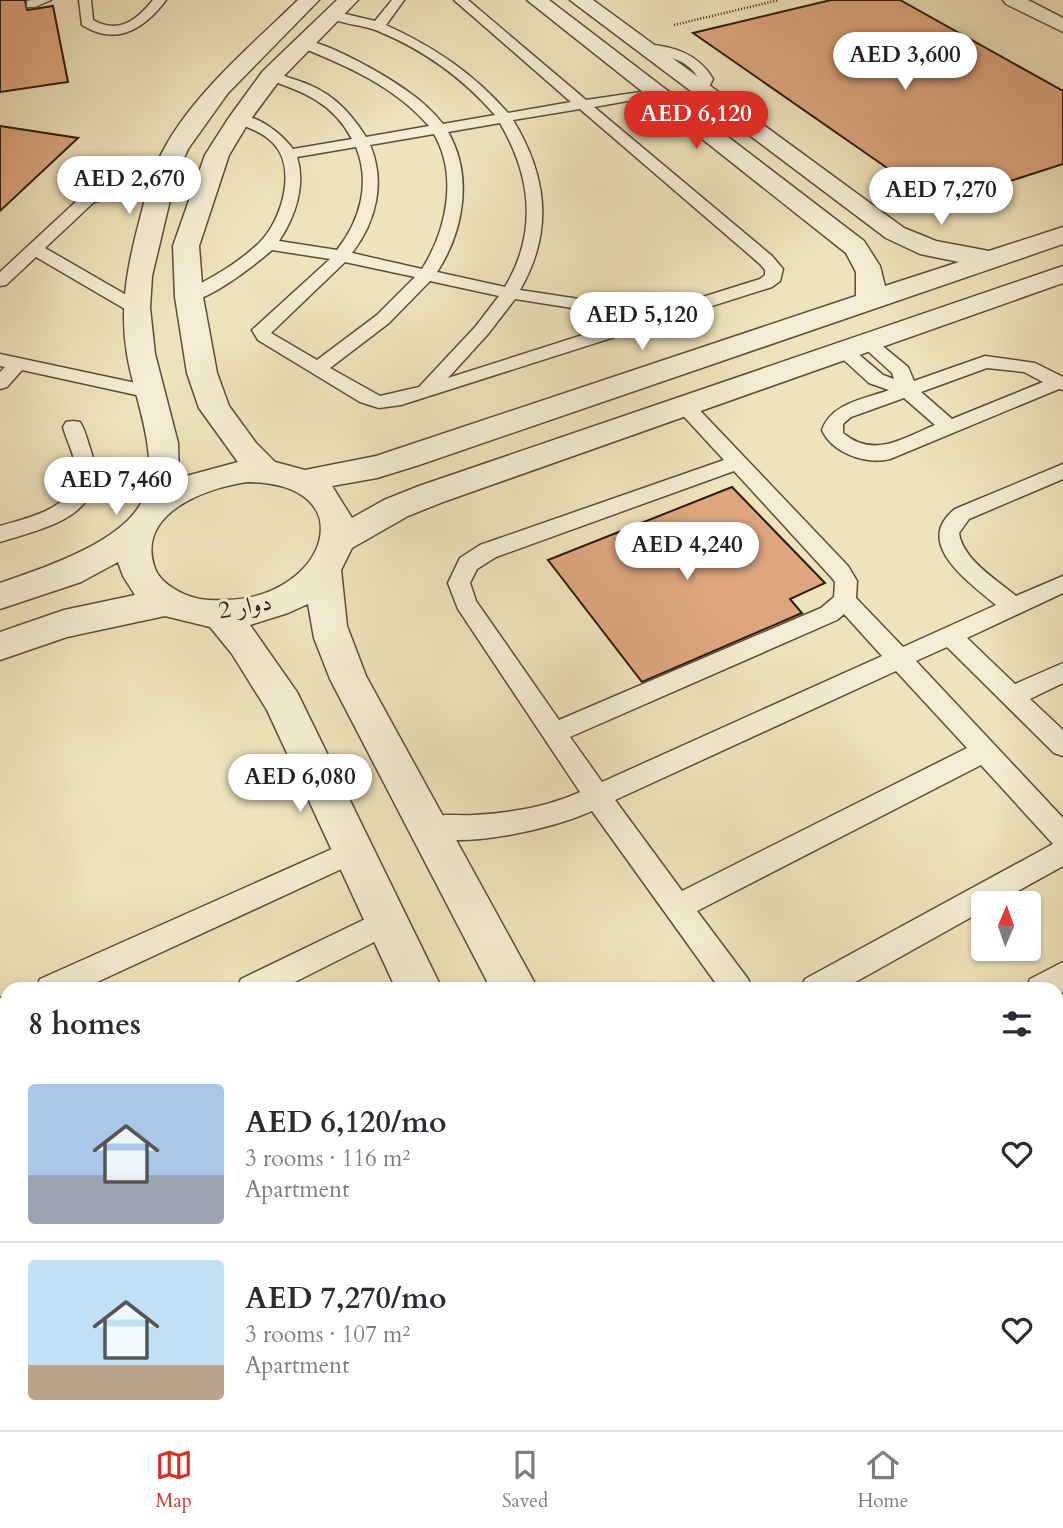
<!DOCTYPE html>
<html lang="en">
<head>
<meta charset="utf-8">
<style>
	body { margin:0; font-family:Cardo,Amiri,serif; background:#f2f2f3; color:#2b2b33; height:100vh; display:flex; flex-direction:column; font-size:26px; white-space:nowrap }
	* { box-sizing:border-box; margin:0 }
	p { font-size:23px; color:#7c7c81 }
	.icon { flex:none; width:38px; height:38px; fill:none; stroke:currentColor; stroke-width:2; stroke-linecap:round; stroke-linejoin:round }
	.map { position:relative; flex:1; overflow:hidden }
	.sheet { position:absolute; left:0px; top:982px; width:1064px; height:450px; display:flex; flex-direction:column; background:#fff; border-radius:21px 21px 0 0; box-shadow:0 2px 5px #0004 }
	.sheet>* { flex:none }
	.needle { width:46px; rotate:2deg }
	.controls { position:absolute; left:971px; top:891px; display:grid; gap:14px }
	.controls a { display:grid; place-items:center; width:70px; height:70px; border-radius:7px; background:#fff; box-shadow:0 2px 5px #0004; font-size:35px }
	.price { position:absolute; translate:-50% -60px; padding:0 16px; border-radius:24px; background:#fff; color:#222; font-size:23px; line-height:46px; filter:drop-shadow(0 2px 4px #0008) }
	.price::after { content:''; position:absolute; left:50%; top:42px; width:21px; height:16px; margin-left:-10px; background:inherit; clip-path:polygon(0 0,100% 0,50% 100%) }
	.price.active { background:#d93025; color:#fff }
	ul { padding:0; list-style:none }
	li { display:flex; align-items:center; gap:21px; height:175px; padding:0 28px }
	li+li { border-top:2px solid #e1e1e2 }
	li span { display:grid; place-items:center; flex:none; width:196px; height:140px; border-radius:7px; color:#555 }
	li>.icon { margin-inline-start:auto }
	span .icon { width:84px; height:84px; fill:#fffc; stroke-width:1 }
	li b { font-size:30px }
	h2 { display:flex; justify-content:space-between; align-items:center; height:84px; padding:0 28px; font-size:30px }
	.tab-bar { display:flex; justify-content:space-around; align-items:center; height:98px; border-top:2px solid #e1e1e2; background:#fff; font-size:19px; color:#7c7c81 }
	.tab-bar a { display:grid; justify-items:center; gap:4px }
	.tab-bar .active { color:#d93025 }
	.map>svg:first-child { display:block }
	.building { fill:#dda67f; stroke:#2d1b10; stroke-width:2 }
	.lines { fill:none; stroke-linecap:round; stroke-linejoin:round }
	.service-casing { stroke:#5d4d3b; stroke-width:3 }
	.minor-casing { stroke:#5d4d3b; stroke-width:3 }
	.path { stroke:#2d1b10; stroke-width:2.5; stroke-dasharray:1 2; stroke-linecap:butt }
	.service { fill:#f4edd3; fill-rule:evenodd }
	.minor { fill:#f4edd3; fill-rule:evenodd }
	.labels { text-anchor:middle; stroke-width:6; stroke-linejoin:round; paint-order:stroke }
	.street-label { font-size:24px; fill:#2d1b10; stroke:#f4edd3 }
</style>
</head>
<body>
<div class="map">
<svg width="1063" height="1430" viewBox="0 0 1063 1430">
	<rect width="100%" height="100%" fill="#eee3bb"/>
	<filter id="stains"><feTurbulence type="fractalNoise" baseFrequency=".00286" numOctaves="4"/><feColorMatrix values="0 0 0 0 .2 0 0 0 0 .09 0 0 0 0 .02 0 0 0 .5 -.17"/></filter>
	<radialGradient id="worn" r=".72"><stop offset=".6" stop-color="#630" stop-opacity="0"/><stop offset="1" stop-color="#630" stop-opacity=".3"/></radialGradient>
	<path class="building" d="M 0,0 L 25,0 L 27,10 L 53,6 L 68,82 L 0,92 Z
		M 831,0 L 900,0 L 1063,91 L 1063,164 L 939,204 L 693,33 Z
		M 0,126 L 78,138 L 0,211 Z
		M 732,487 L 825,583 L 790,599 L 802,613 L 642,682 L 548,560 Z"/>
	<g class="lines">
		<g class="service-casing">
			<path id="service" d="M 31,0 L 51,0 L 35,7 L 27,7 L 27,1 Z
				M 79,0 L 91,0 L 93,20 C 119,35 138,19 153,0 L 166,0 C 145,28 117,47 82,25 Z
				M 392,0 L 404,0 L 386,25 C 434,47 473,73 508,113 L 571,102 L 454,0 L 468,0 L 586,100 L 661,89 L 661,95 L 594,107 L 772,256 L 783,269 L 780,281 L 772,287 L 401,405 L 379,408 L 360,402 L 258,340 L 252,330 L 330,259 L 272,250 C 256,264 203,306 183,301 L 180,297 L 183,293 C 209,279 238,264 260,242 C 282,220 298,167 272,142 C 262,132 247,127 234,122 L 232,119 L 234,116 C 255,112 281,133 293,149 L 352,139 C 333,103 303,91 266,79 L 266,73 C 275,71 284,76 293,79 C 327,89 347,107 366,137 L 429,126 C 395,87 348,66 300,47 L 300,41 C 321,37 392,79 410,93 C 423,102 433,112 443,124 L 495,115 C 462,77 424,50 378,31 C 362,24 339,25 327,15 L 333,11 L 375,21 ZM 580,109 L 760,264 L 765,270 L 765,275 L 760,279 L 658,311 L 520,290 C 554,231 547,176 513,120 ZM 500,123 C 531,176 538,232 505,287 L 437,272 C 464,231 473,175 448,132 ZM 434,134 C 458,175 447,230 422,269 L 352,253 C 376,222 386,182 370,145 ZM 356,147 C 371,183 360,221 337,250 L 279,241 C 295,217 306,186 297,157 ZM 345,262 L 415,277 L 377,315 L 317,360 L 271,333 ZM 430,281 L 499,296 L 476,326 L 419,387 L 380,396 L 330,368 L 389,323 ZM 515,299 L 636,318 L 448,378 L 488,334 Z
				M 644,44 C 672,46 698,53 713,79 L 706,93 L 696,93 L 694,90 L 699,79 C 686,56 662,56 639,51 L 637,48 Z
				M 204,184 L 210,186 L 212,189 L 210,192 L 117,197 L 94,202 L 45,248 L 142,304 L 145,308 L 142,312 L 130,312 L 36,257 L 6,285 L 0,286 L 0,272 L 82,196 L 117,187 Z
				M 868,337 L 874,339 L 908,367 L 914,381 L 985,356 L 1035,363 L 1063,377 L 1063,390 L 1059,389 L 890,459 C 866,465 832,453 822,430 C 831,403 865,399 889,390 L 869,383 L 834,351 L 843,345 L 850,347 L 883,375 L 894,379 L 892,373 L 859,343 ZM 987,368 L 1024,372 L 1043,382 L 952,419 L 921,392 ZM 904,398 L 935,425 C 903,438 874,459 843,433 L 843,424 L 851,417 Z
				M 0,354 L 150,386 L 157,388 L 160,392 L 157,396 L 150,398 L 22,370 L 7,387 L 0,389 L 0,372 L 5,367 L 0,366 Z
				M 684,399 L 691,401 L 848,566 L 857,581 L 856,598 L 903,647 L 996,605 C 969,582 912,543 955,509 L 1063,464 L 1063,479 L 969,519 L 959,533 C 962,559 997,580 1016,596 L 1063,576 L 1063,593 L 967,638 L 1015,684 L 1063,663 L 1063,683 L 1030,699 L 1063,730 L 1063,756 L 1054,753 L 947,647 L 916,661 L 1063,818 L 1063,866 L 996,903 L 984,903 L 984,910 L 843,989 L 801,989 L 805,979 L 1053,844 L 981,765 L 697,911 L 748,979 L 752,989 L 720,989 L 592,811 C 552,829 462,850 420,835 L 416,827 L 420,819 C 436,813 456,816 474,815 C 510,813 547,807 580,792 L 458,609 L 448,583 L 460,558 L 480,545 L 724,460 L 677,409 L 674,405 L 677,401 ZM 734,471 L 832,578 L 835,582 L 834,597 L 821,608 L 559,720 L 476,601 L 470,583 L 477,569 L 496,557 ZM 844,614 L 882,656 L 602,782 L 570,737 L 837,620 ZM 896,671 L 967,748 L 682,891 L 615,800 Z
				M 73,421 L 80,422 C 85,430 87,439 90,448 C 113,514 49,527 0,542 L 0,526 C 27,518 74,509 76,474 C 77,459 67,442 63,427 L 66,422 Z
				M 352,840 L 361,844 L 365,852 L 361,860 L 82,989 L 36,989 L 40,979 Z
				M 386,909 L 396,913 L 400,922 L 396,931 L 281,989 L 237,989 L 241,979 Z
				M 1063,962 L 1063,992 L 1057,995 L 1057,989 L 1026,989 L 1030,979 Z
				M 7,995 L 7,1024 L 0,1026 L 0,998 Z
				M 7,1094 L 7,1127 L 0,1130 L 0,1097 Z
				M 403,1424 L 440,1424 L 442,1430 L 405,1430 Z
				M 1003,1424 L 1041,1424 L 1043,1430 L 1005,1430 Z"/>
		</g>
		<g class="minor-casing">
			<path id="minor" d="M 298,0 L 319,0 L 228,93 L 188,149 L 176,175 L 152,276 L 150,308 L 155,354 L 178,443 L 179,478 L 238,462 L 199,408 L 187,373 L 175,297 L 173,246 L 205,155 L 228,119 L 263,71 L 337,0 L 358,0 L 279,81 L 250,120 L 229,155 L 199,246 L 203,297 L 217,373 L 229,406 L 256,443 L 275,462 L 305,470 L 376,456 L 856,296 L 856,272 L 846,253 L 527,0 L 549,0 L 864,241 L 880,266 L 885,286 L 959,262 L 920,254 L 886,238 L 570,0 L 593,0 L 904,228 L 936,241 L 989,251 L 1063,227 L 1063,244 L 419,465 L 377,478 L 332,486 L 352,518 L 384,500 L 419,486 L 1063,266 L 1063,283 L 443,502 L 408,516 L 352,548 L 341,570 L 347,626 L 366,676 L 538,989 L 491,989 L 330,679 L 314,638 L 308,604 L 288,613 L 250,625 L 297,692 L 442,989 L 396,989 L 267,710 L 232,654 L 210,627 L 165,616 L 67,637 L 0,660 L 0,632 L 64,610 L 135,595 L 123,576 L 118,562 L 81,582 L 0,609 L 0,583 C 41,569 125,542 143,499 C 161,455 134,399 127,354 C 120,312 126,275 136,234 C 144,205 149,175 164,149 C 194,93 253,44 298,0 ZM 247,482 C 366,482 328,598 226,600 C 212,601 197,600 184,594 C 173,589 158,580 154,566 C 137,512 207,488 247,482 Z
				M 1003,0 L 1028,0 L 1063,18 L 1063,32 L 1006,4 Z
				M 601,1424 L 658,1424 L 660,1430 L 602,1430 Z
				M 719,1424 L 776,1424 L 779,1430 L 721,1430 Z"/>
		</g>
		<path class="path" d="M 674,25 L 779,0"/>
		<use href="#service" class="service"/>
		<use href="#minor" class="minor"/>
	</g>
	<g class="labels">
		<g class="street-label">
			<text transform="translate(245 606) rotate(-10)" y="8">دوار 2</text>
		</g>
	</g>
	<rect width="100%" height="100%" filter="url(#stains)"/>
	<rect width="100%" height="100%" fill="url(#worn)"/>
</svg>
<div class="controls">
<a><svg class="needle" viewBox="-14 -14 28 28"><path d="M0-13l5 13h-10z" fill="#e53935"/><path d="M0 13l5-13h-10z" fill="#7c7c81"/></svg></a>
</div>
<b class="price" style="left:905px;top:92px">AED 3,600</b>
<b class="price active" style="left:696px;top:151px">AED 6,120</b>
<b class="price" style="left:129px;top:216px">AED 2,670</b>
<b class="price" style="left:941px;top:227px">AED 7,270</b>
<b class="price" style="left:642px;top:352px">AED 5,120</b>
<b class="price" style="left:116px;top:517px">AED 7,460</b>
<b class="price" style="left:687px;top:582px">AED 4,240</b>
<b class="price" style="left:300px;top:814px">AED 6,080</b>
<section class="sheet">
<h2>8 homes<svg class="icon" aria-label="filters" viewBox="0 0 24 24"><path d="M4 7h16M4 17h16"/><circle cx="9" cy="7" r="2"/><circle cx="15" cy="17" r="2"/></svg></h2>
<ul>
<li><span style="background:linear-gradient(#a9c7e8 65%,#9aa5b1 0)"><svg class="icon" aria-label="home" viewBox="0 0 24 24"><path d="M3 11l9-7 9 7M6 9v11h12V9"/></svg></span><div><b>AED 6,120/mo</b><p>3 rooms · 116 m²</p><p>Apartment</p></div><svg class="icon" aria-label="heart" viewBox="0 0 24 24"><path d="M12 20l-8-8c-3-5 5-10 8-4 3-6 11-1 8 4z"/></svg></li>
<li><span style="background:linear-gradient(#bfe0f5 75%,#b9a48a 0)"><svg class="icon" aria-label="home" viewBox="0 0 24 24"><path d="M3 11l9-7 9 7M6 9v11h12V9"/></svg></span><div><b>AED 7,270/mo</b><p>3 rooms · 107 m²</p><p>Apartment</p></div><svg class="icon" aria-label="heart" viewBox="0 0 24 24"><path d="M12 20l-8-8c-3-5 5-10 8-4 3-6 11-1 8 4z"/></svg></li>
</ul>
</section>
</div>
<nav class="tab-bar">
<a class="active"><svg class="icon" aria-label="map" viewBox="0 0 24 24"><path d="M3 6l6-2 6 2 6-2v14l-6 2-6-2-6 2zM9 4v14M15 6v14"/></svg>Map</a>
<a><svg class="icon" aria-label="saved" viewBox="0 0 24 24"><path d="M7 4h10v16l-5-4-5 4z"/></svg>Saved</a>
<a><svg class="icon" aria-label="home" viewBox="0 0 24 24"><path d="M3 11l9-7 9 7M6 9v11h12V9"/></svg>Home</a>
</nav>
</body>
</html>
